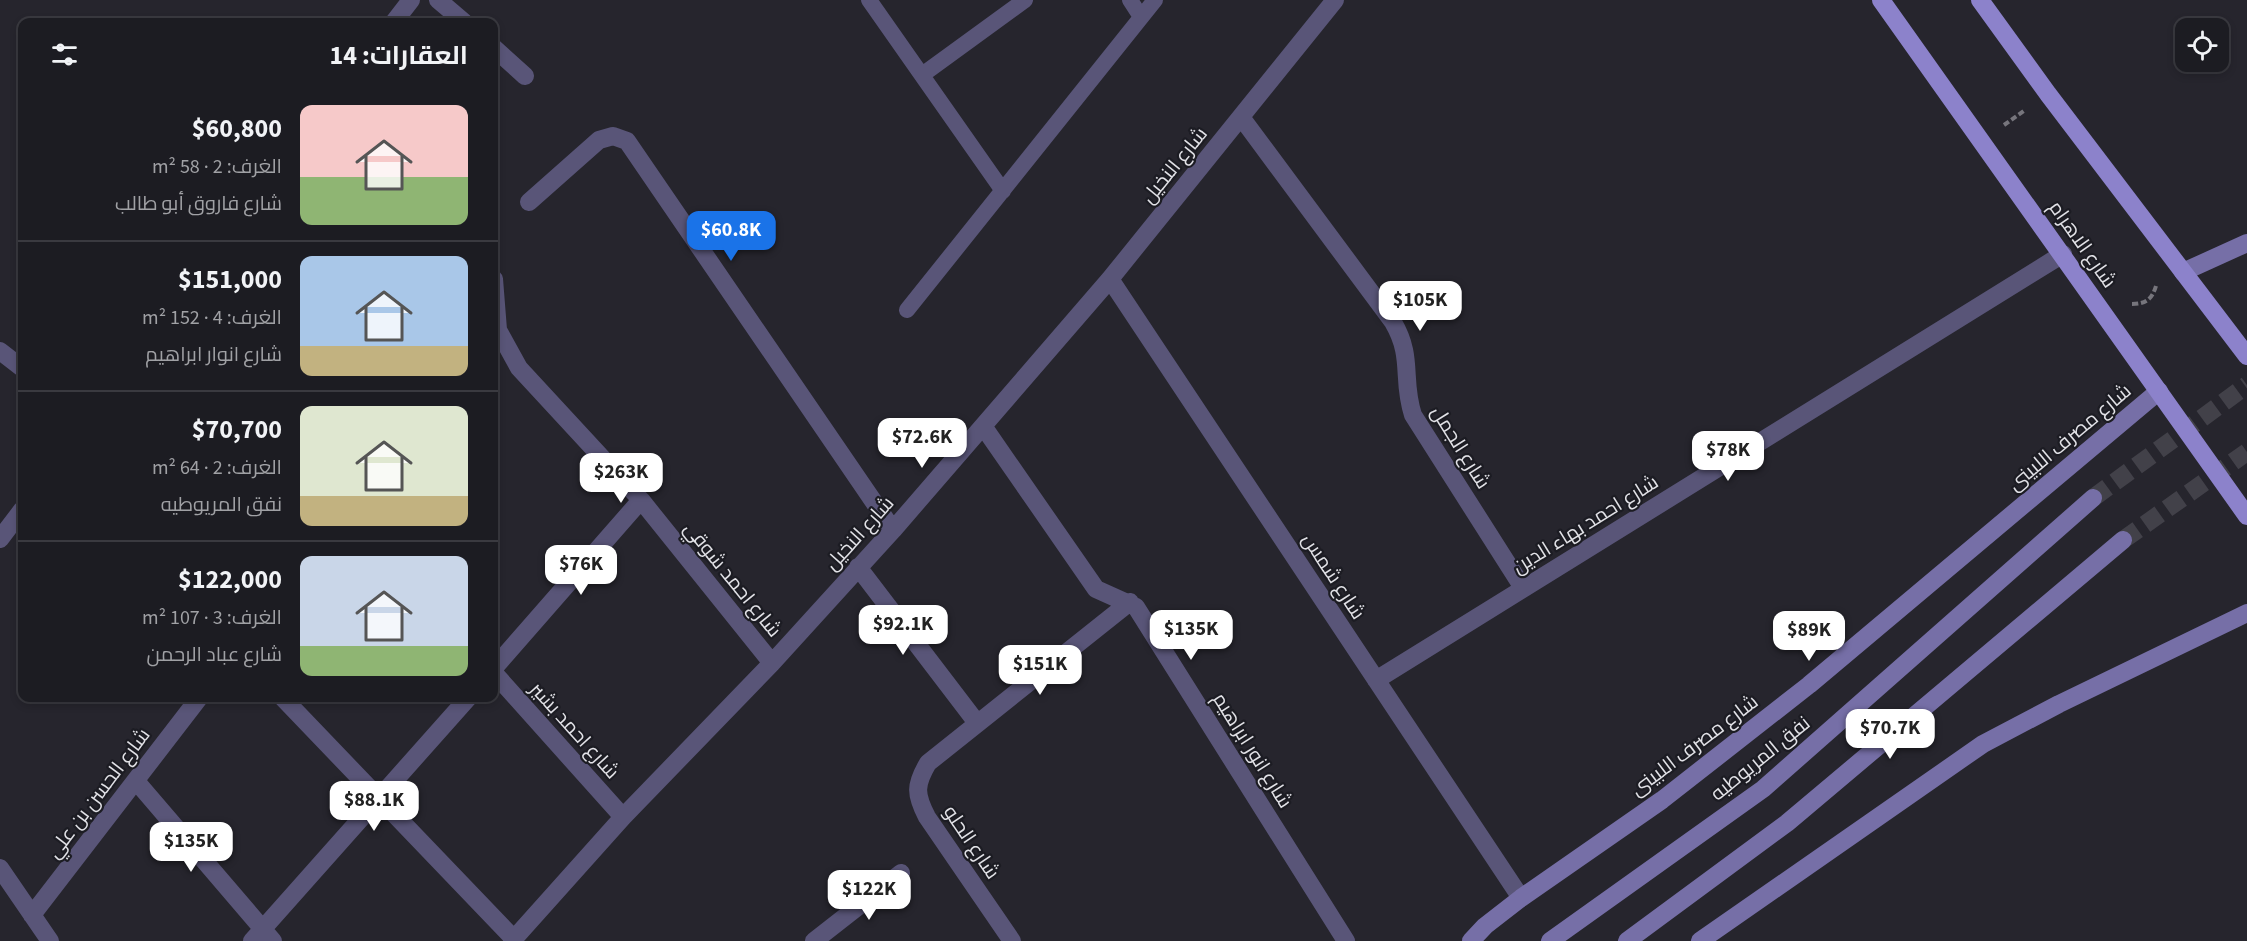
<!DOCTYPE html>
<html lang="ar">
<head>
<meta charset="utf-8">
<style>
	body { margin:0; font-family:"Source Sans 3",Cairo,sans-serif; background:#29292f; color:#f1f3f6; direction:rtl; height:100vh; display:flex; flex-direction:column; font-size:22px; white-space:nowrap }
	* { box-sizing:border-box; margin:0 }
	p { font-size:20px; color:#a0a1a5 }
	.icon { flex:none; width:33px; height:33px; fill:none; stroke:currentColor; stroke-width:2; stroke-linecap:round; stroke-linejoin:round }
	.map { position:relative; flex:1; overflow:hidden; direction:ltr }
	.drawer { position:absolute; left:18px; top:18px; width:480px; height:684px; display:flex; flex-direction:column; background:#1c1c22; border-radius:12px; box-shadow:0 3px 9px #0003,0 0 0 2px #3a3a40; direction:rtl }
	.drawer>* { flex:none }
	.tools { position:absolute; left:2175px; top:18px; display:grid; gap:12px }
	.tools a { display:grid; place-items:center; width:54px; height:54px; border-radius:12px; background:#1c1c22; box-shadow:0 3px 9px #0003,0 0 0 2px #3a3a40; font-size:30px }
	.price { position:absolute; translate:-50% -51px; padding:0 14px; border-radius:12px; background:#fff; color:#222; font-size:20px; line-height:39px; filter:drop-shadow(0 2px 3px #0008) }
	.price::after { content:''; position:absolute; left:50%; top:36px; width:18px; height:14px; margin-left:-9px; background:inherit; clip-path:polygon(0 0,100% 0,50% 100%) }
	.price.current { background:#1a73e8; color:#fff }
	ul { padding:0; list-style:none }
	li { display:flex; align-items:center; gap:18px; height:150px; padding:0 30px }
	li+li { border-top:2px solid #3a3a40 }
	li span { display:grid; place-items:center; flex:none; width:168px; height:120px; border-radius:12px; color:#555 }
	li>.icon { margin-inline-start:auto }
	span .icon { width:72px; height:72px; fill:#fffc; stroke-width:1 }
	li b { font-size:26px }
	h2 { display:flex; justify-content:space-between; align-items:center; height:72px; padding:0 30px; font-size:26px }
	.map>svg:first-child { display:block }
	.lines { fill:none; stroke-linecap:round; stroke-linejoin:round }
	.secondary-tunnel { stroke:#424149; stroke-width:18; stroke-dasharray:18 9; stroke-linecap:butt }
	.path { stroke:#76757c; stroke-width:4; stroke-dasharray:6 3; stroke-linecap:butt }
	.lane { stroke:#595578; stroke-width:16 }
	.street { stroke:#595578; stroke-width:18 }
	.secondary { stroke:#766fa7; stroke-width:18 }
	.primary { stroke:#8c82cb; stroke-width:18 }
	.labels { text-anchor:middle; stroke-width:4.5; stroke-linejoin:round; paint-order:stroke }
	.street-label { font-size:20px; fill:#e2e2e7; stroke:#1c1c23 }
</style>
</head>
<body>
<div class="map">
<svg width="2247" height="941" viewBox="0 0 2247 941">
	<rect width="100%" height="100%" fill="#26252d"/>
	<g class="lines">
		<path class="secondary-tunnel" d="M 2093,498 L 2247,385
			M 2123,540 L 2247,452"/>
		<path class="path" d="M 2004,125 L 2025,110
			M 2132,304 C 2146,304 2152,299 2156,286"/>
		<path class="lane" d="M 869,0 L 1003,191
			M 1130,0 L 1141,17
			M 922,75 L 1025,0
			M 907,310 L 1155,0"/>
		<path class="street" d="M 438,0 L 464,22
			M 394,22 L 411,0
			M 494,48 L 525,76
			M 1241,117 L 1393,322 C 1414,358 1401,378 1413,415 L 1523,588
			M 529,202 L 599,140 L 613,136 L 627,141 L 893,530
			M 494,279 L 498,330 L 519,368 L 641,500 L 772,663
			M 1110,279 L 1521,898
			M 0,351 L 22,368
			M 983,426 L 1096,589 L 1136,607 L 1346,941
			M 0,539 L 22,510
			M 858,567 L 977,723
			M 494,668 L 641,500
			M 494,673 L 623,817
			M 1376,680 L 2063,254
			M 283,698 L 514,939
			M 136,781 L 273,941
			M 0,868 L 50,941
			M 32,915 L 199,698
			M 252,941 L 468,698
			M 512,941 L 623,817 L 772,663 L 893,530 L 1110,279 L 1335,0
			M 814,941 L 901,873
			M 1012,941 L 927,817 C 915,794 915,785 928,763 L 1130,602"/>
		<path class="secondary" d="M 2183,272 L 2247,243
			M 1471,941 L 1485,926 L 1521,898 L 1662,800 L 1809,685 L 2159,391
			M 1550,941 L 1763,789 L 2093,498
			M 1627,941 L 1787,823 L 2123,540
			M 1700,941 L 1983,744 L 2059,704 L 2247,613"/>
		<path class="primary" d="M 1881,0 L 2247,516
			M 1980,0 L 2048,94 L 2247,356"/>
	</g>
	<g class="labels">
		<g class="street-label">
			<text transform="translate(1174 165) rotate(-51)" y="7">شارع النخيل</text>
			<text transform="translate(2083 244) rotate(55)" y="7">شارع الاهرام</text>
			<text transform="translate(2069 437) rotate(-40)" y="7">شارع مصرف اللبينى</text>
			<text transform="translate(1461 447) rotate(58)" y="7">شارع الجمل</text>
			<text transform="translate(1585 524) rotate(-32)" y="7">شارع احمد بهاء الدين</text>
			<text transform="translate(859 533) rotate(-48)" y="7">شارع النخيل</text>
			<text transform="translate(1334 576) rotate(57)" y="7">شارع شمس</text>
			<text transform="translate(733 579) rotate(51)" y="7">شارع احمد شوقي</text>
			<text transform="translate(575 730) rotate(48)" y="7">شارع احمد بشير</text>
			<text transform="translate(1694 745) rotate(-37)" y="7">شارع مصرف اللبينى</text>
			<text transform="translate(1253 750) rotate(58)" y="7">شارع انور ابراهيم</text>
			<text transform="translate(1760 758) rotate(-39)" y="7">نفق المريوطيه</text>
			<text transform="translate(98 793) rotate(-53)" y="7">شارع الحسن بن علي</text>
			<text transform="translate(972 842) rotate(56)" y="7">شارع الحلو</text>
		</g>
	</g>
</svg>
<div class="tools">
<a><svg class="icon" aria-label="locate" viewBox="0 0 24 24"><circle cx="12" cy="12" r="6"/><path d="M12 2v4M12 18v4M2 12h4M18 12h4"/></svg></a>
</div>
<b class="price current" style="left:731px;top:262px">$60.8K</b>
<b class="price" style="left:1420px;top:332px">$105K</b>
<b class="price" style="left:922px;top:469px">$72.6K</b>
<b class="price" style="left:1728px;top:482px">$78K</b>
<b class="price" style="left:621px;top:504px">$263K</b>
<b class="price" style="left:581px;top:596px">$76K</b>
<b class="price" style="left:903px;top:656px">$92.1K</b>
<b class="price" style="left:1191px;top:661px">$135K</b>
<b class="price" style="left:1809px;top:662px">$89K</b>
<b class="price" style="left:1040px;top:696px">$151K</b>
<b class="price" style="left:1890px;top:760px">$70.7K</b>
<b class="price" style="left:374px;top:832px">$88.1K</b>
<b class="price" style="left:191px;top:873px">$135K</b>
<b class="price" style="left:869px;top:921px">$122K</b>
<section class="drawer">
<h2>العقارات: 14<svg class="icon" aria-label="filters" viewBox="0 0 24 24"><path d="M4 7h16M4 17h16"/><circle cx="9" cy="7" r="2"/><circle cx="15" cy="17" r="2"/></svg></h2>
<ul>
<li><span style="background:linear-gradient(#f6c9c9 60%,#8fb573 0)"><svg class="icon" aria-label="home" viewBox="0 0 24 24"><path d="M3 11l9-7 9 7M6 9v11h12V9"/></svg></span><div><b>$60,800</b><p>الغرف: 2 · 58 m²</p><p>شارع فاروق أبو طالب</p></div></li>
<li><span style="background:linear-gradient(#a9c7e8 75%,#c2b280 0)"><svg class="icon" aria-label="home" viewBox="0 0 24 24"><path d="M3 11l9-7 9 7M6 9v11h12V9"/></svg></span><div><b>$151,000</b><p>الغرف: 4 · 152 m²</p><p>شارع انوار ابراهيم</p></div></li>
<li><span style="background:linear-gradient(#dfe7d0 75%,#c2b280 0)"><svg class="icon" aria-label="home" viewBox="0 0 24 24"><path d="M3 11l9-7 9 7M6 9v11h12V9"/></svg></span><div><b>$70,700</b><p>الغرف: 2 · 64 m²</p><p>نفق المريوطيه</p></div></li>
<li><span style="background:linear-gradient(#c9d6e8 75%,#8fb573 0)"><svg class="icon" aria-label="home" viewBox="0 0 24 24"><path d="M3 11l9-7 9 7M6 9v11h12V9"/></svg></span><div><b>$122,000</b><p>الغرف: 3 · 107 m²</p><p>شارع عباد الرحمن</p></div></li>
</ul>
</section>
</div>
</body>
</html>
